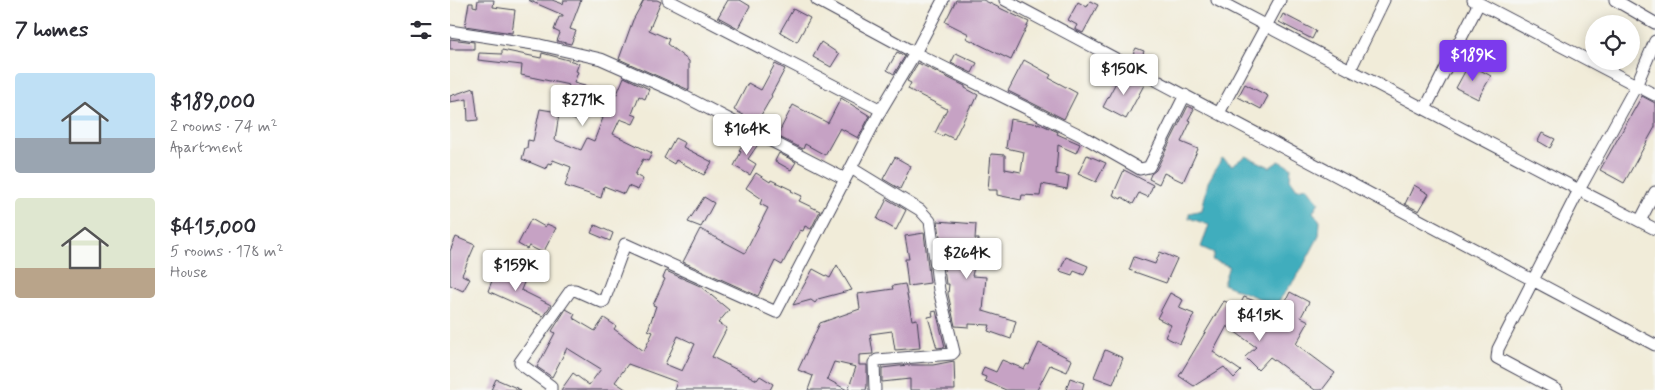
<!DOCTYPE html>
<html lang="en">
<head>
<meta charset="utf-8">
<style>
	body { margin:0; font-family:Mynerve,sans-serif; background:#f2f2f3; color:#2b2b33; height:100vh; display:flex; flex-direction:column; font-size:19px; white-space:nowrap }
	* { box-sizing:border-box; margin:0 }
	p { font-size:16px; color:#7c7c81 }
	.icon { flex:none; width:28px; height:28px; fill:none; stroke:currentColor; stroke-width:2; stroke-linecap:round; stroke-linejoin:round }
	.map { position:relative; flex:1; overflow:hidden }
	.sheet { display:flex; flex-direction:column; background:#fff; width:450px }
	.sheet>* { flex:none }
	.tools { position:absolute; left:1135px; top:15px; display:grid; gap:10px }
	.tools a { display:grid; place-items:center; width:55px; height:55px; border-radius:50%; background:#fff; box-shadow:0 2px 12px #0003; font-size:25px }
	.price { position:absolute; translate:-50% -42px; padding:0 11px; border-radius:5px; background:#fff; color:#222; font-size:16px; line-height:32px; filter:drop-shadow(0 1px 2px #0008) }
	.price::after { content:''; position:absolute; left:50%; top:30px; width:15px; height:11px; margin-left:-8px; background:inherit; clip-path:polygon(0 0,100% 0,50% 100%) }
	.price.selected { background:#7c3aed; color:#fff }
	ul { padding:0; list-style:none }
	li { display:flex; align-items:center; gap:15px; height:125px; padding:0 15px }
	li span { display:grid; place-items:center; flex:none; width:140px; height:100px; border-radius:5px; color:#555 }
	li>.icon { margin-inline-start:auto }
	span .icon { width:60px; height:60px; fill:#fffc; stroke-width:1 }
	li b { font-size:21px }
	h2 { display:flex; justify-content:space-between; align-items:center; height:60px; padding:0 15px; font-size:21px }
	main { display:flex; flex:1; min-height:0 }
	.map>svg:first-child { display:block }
	.water { fill:#3fadbd; stroke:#30687c }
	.building { fill:#c6a2c4; fill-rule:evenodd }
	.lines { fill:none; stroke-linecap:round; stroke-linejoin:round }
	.street-casing { stroke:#414053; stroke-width:13 }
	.street { stroke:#fff; stroke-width:11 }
</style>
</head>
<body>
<main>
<section class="sheet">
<h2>7 homes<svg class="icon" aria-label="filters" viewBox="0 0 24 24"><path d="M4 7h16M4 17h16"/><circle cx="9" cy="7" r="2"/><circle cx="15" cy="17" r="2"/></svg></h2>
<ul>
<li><span style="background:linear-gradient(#bfe0f5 65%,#9aa5b1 0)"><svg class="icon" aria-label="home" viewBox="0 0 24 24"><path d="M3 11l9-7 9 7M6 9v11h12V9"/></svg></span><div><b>$189,000</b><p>2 rooms · 74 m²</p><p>Apartment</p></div></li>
<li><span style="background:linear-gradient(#dfe7d0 70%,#b9a48a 0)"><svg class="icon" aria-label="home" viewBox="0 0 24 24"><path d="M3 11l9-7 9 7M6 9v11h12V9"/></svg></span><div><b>$415,000</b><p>5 rooms · 178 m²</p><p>House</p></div></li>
</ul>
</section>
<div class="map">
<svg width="1205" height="390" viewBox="0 0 1205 390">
	<rect width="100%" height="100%" fill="#f6f6f2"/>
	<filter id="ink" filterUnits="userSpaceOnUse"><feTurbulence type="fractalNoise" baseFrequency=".02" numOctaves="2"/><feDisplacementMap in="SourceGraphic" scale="10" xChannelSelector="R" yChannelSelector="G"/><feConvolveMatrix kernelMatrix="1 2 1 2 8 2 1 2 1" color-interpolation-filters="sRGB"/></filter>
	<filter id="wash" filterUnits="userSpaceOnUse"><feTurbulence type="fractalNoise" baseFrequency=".0096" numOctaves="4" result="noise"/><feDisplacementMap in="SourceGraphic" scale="20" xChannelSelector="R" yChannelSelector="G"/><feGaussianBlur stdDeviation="1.12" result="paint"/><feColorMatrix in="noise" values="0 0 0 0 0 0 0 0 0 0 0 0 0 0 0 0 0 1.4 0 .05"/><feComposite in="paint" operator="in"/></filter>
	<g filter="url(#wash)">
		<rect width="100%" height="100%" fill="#f1ecd9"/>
		<path class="water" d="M 796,156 L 820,167 L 829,161 L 841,167 L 840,179 L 847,189 L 857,187 L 869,202 L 863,212 L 870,221 L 869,236 L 850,272 L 826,305 L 773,284 L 779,266 L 762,260 L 764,253 L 751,247 L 759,225 L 739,218 L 739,213 L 752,210 L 758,182 L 772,158 L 782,165 Z"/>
		<g id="blocks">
			<path class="building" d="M 28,0 L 44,0 L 43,7 L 65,10 L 62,33 L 15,26 L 19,3 L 23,3 L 23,6 L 27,7 Z
				M 78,0 L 102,0 L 113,4 L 114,0 L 131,0 L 120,29 L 126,31 L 121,44 L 107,41 L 110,33 L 104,30 L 109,17 L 113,17 L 113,15 Z
				M 194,0 L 207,0 L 211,2 L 199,30 L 219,39 L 217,44 L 239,61 L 239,90 L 169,59 L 183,20 Z
				M 278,0 L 290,0 L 300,6 L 288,28 L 268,17 Z
				M 506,0 L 533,0 L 579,22 L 561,60 L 516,38 L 519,34 L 495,22 Z
				M 640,1 L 648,5 L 633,33 L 625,29 L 627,25 L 618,20 L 628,2 L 637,7 Z
				M 343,9 L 360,18 L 347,42 L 330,32 Z
				M 833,14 L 866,31 L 862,39 L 829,22 Z
				M 0,39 L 24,42 L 24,49 L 0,49 Z
				M 371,42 L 389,54 L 381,67 L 363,57 Z
				M 686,48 L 694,51 L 689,63 L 681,58 Z
				M 52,50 L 91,58 L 92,53 L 129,63 L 126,71 L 128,72 L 124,83 L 149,90 L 150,88 L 167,94 L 174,77 L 199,89 L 195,99 L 189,96 L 182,114 L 187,116 L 183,124 L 170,119 L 163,134 L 202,153 L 198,161 L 193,159 L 185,175 L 193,179 L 188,190 L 178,186 L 174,194 L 154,186 L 151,198 L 115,186 L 121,167 L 103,160 L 102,164 L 98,163 L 96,169 L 72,159 L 75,148 L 77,148 L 78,140 L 83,141 L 90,109 L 108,112 L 119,85 L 71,75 L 72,65 L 28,60 L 29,53 L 52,54 ZM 137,111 L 153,118 L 144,141 L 137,138 L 131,150 L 105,140 L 109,114 L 133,123 Z
				M 447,52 L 455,56 L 444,74 L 437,70 Z
				M 506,53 L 527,63 L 522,73 L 501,63 Z
				M 574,60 L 601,75 L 599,78 L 627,93 L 614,119 L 558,91 Z
				M 468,63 L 515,86 L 515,88 L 528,95 L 523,106 L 521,105 L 504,139 L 494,134 L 493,136 L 485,133 L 497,109 L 458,89 L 461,83 L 457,81 Z
				M 325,64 L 335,69 L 321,95 L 322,96 L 307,122 L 284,110 L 298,83 L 311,90 Z
				M 1019,64 L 1041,76 L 1028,99 L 1006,88 Z
				M 671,73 L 694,85 L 676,119 L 653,107 Z
				M 795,84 L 818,96 L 811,109 L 788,97 Z
				M 24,88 L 28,120 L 18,121 L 17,99 L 0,102 L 0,96 Z
				M 1192,96 L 1205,103 L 1205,127 L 1174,183 L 1150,170 Z
				M 391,98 L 420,116 L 408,138 L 390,128 L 375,155 L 355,144 L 353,149 L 327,136 L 343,105 L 378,123 Z
				M 738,106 L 744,109 L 738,120 L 741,121 L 731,142 L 748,149 L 733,182 L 714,173 L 709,184 L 699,179 L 701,174 L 706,170 Z
				M 560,119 L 588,124 L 588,123 L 608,132 L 607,134 L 630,144 L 626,153 L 608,145 L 606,174 L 619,176 L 617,189 L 592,184 L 590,196 L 572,195 L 571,200 L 547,195 L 547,190 L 538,190 L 541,154 L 555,155 L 555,169 L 571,172 L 574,152 L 556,148 Z
				M 1092,133 L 1105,139 L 1100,148 L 1088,141 Z
				M 298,137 L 309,143 L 298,159 L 306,164 L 300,175 L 284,166 L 291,152 L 289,150 Z
				M 225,138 L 235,143 L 233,147 L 262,162 L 254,175 L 226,160 L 224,164 L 214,158 Z
				M 329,153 L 346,162 L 341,170 L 325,161 Z
				M 637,155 L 656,163 L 646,182 L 628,174 Z
				M 445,157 L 461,166 L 450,189 L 433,179 Z
				M 674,170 L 703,185 L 698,197 L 689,193 L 683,204 L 672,197 L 671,199 L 663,195 Z
				M 306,173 L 320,182 L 321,180 L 342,190 L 341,191 L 352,196 L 349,201 L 370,211 L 361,229 L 355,226 L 353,231 L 350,230 L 332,265 L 325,261 L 308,296 L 233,262 L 250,229 L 295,253 L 318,208 L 310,204 L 312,199 L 296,188 Z
				M 964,185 L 979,194 L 969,211 L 955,204 Z
				M 254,197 L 264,203 L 251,227 L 238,222 Z
				M 437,199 L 456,210 L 446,230 L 427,219 Z
				M 81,219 L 95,227 L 97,224 L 106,228 L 93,253 L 79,246 L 77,249 L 68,244 Z
				M 488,221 L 526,224 L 525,239 L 529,239 L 528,249 L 521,248 L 519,266 L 524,267 L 522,276 L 536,277 L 533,311 L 566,321 L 561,339 L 538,331 L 540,325 L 519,324 L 519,327 L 505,326 L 498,294 L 499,284 L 496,284 Z
				M 145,225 L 163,233 L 160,241 L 141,233 Z
				M 474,233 L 480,283 L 458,286 L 455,259 L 459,259 L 455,236 Z
				M 6,237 L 25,245 L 12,275 L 20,279 L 13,291 L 0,285 L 0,251 Z
				M 710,252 L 727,259 L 716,283 L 679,270 L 684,257 L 705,264 Z
				M 616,257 L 638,266 L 634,275 L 624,271 L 622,275 L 610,271 Z
				M 387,265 L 402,290 L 368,299 L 365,303 L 361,300 L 343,305 L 363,269 L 380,278 Z
				M 47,268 L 75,280 L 71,290 L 101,305 L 93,316 L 38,291 Z
				M 216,271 L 250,286 L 279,310 L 268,323 L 277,328 L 262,357 L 307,380 L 310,376 L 323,384 L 320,390 L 224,390 L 227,382 L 178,364 L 165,382 L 177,390 L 111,390 L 123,373 L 139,385 L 151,369 L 117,348 L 102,377 L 87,367 L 105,333 L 102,331 L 116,309 L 125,314 L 123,318 L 145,331 L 154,318 L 166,326 L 164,329 L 194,351 L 203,332 L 198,330 L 206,306 L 203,305 L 215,279 L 213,278 ZM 228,336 L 245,344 L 232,371 L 215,364 Z
				M 455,284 L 462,320 L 467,319 L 470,348 L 445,350 L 442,331 L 420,334 L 423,354 L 409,355 L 409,365 L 417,365 L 417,386 L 416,390 L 398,390 L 406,367 L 384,362 L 377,379 L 397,390 L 358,390 L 363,376 L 348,370 L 370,323 L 410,309 L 408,294 L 443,289 L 442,286 Z
				M 840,292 L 859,302 L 851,317 L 859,321 L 846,344 L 885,373 L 872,390 L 865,390 L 820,357 L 808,370 L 795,357 L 806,347 L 777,326 L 763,352 L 791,371 L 784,378 L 774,367 L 744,386 L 729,376 L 774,301 L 789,307 L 794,297 L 831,311 Z
				M 720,293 L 733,300 L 729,308 L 744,314 L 730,344 L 715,337 L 721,325 L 707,318 Z
				M 486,311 L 495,347 L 487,348 L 478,317 L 483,316 L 482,312 Z
				M 589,343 L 622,360 L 617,372 L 600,365 L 587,390 L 556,390 L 535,381 L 536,377 L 531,375 L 534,367 L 546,372 L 552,360 L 574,369 L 577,364 L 579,365 Z
				M 655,350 L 673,358 L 663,384 L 644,377 Z
				M 504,361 L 505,390 L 460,390 L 460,379 L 432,382 L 432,368 L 458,365 L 483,365 Z
				M 620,378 L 634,383 L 632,390 L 616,390 Z
				M 46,379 L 71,390 L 41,390 Z"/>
		</g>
	</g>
	<g filter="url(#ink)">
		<use href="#blocks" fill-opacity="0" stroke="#414053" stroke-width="1"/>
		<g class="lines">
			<g class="street-casing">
				<path id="street" d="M 218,0 L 431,110
					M 367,0 L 465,53 L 632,136 L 690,169 L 699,167 L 735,95
					M 555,0 L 1205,345
					M 767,0 L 1129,190 L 1205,229
					M 1023,0 L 1205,95
					M 1165,0 L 1205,23
					M 0,31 L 90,45 L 151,59 L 226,92 L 395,179
					M 900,70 L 934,0
					M 975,109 L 1029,3
					M 769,113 L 830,0
					M 401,168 L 470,210 L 480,221 L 489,290 L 504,352 L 502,354 L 427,360 L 424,363 L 425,390
					M 1190,221 L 1205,192
					M 101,390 L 101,386 L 72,365 L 70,362 L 121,290 L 125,290 L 152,302 L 154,301 L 175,244 L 326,312 L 431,110 L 465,53 L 493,0
					M 1107,390 L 1047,358 L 1048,349 L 1129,190 L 1186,86 L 1205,41"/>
			</g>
			<use href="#street" class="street"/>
		</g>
	</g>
</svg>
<div class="tools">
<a><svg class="icon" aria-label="locate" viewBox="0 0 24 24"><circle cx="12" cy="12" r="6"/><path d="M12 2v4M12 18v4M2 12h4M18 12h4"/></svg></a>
</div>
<b class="price selected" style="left:1023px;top:82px">$189K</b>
<b class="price" style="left:674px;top:96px">$150K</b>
<b class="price" style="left:133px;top:127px">$271K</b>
<b class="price" style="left:297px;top:156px">$164K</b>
<b class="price" style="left:517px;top:280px">$264K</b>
<b class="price" style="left:66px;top:292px">$159K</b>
<b class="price" style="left:810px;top:342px">$415K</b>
</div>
</main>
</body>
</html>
